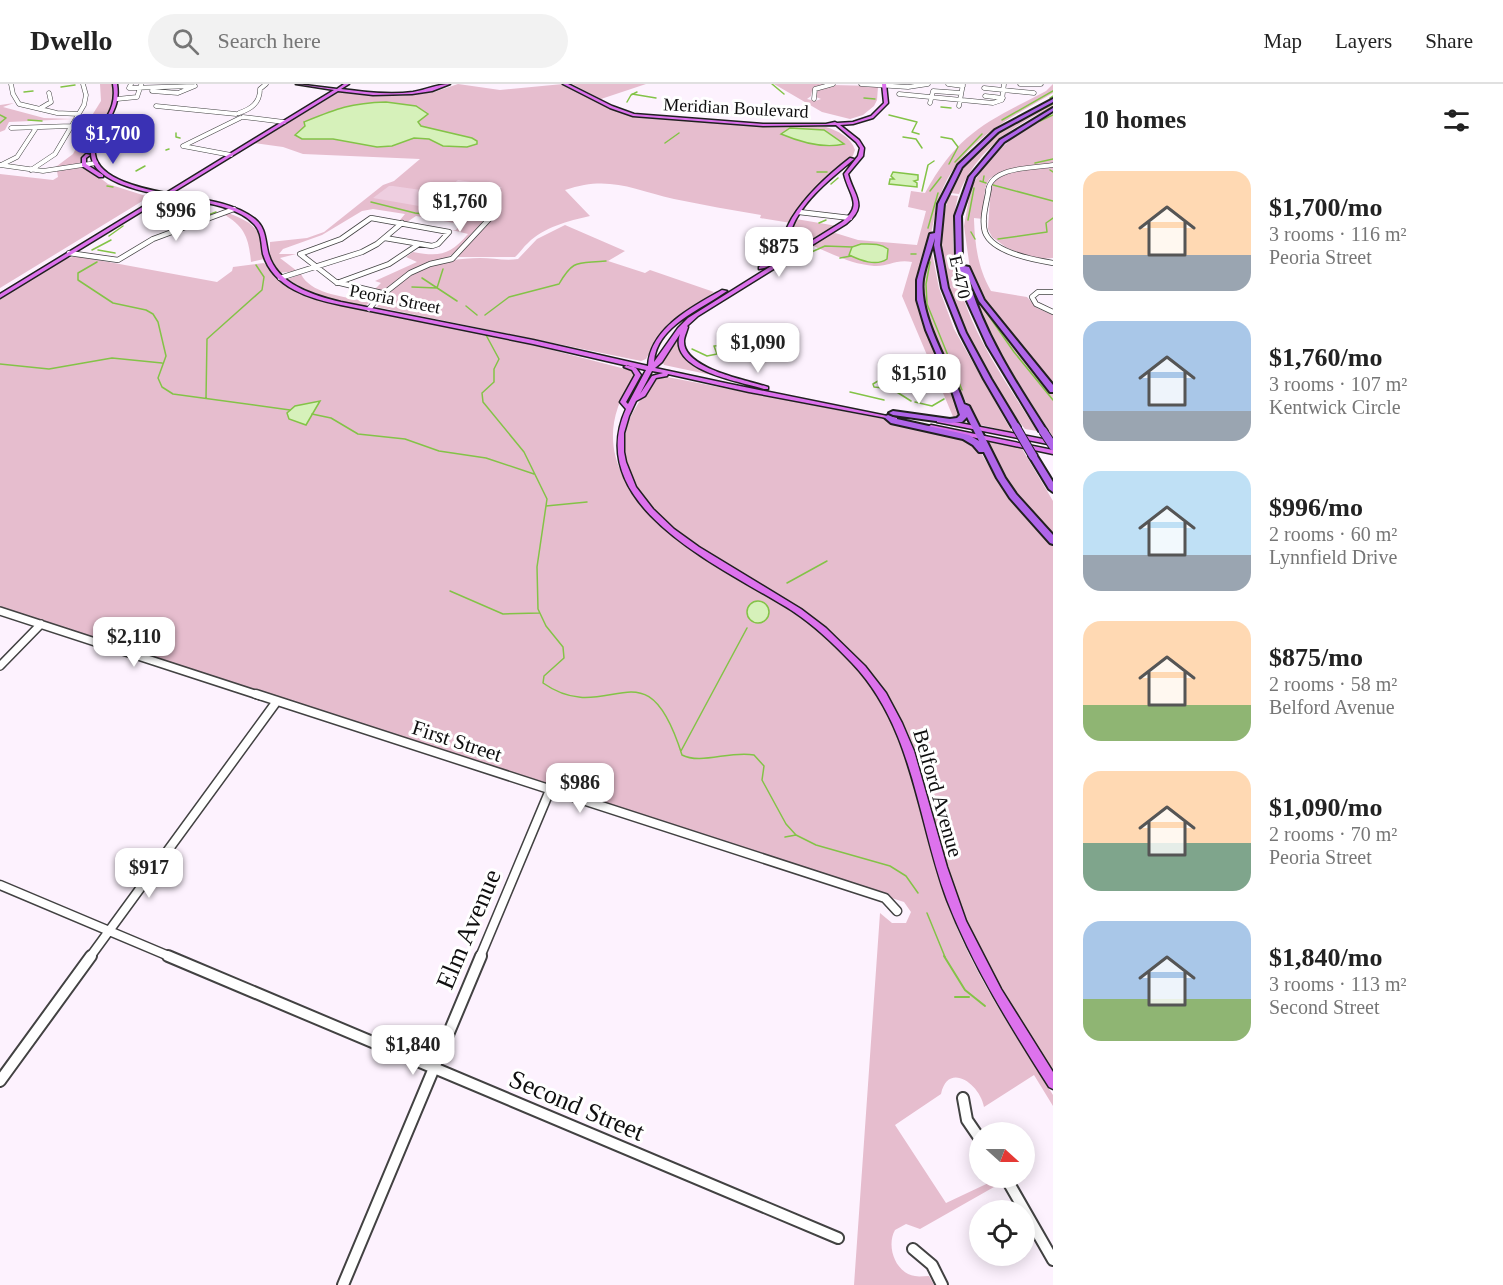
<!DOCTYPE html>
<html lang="en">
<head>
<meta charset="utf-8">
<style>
	body { margin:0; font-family:Georgia,serif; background:#f2f2f2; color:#222; height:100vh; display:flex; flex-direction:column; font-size:22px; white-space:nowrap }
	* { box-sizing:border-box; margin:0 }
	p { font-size:20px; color:#767676 }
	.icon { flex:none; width:33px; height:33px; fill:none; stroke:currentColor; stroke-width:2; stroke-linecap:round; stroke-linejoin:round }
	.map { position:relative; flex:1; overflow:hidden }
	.panel { display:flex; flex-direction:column; background:#fff; width:450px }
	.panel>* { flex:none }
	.needle { width:39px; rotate:111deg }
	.controls { position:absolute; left:969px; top:1038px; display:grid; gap:12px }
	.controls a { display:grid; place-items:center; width:66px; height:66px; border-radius:50%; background:#fff; box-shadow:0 3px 15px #0003; font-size:30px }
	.price { position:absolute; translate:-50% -51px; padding:0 14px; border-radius:12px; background:#fff; color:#222; font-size:20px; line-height:39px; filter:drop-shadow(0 2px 3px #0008) }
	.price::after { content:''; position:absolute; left:50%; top:36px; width:18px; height:14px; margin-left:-9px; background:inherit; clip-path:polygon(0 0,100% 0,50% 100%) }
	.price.current { background:#3a31b4; color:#fff }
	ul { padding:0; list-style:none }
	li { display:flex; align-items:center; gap:18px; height:150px; padding:0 30px }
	li span { display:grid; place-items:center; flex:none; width:168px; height:120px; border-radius:18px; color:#555 }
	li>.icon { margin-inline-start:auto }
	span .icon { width:72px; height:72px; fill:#fffc; stroke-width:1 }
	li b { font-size:26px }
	h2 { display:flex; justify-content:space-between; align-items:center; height:72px; padding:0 30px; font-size:26px }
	header { display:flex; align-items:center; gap:36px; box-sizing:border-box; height:84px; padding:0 30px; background:#fff; border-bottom:2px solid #e0e0e0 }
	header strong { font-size:28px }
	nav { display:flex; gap:33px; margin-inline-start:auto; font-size:21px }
	.search { width:420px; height:54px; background:#f2f2f2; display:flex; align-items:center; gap:15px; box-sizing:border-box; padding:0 21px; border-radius:33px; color:#767676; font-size:22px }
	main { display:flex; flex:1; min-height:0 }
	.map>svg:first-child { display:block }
	.green { fill:#e6bdce }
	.pitch { fill:#eecee0 }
	.water { fill:#d6f1ba; stroke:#83c347; stroke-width:1.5 }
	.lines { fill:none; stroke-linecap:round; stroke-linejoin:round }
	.stream-far1 { stroke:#83c347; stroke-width:1.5 }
	.stream { stroke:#83c347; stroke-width:2 }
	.minor-far4-casing { stroke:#424242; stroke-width:5 }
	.minor-far3-casing { stroke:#424242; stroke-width:6 }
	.minor-far2-casing { stroke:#424242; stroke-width:10 }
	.minor-far1-casing { stroke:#424242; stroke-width:11 }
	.minor-casing { stroke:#424242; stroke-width:14 }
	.major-casing { stroke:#202020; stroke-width:3 }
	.highway-casing { stroke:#202020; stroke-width:4 }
	.minor-far4 { stroke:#fff; stroke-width:4 }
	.minor-far3 { stroke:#fff; stroke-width:4.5 }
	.minor-far2 { stroke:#fff; stroke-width:7 }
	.minor-far1 { stroke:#fff; stroke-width:8 }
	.minor { stroke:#fff; stroke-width:10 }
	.major { fill:#dd72ed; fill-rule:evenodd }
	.highway { fill:#b065e9; fill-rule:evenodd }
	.highway-bridge-casing { stroke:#202020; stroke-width:10; stroke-linecap:butt }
	.highway-bridge { stroke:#b065e9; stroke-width:8 }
	.labels { text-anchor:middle; stroke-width:6; stroke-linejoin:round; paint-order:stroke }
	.far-street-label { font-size:18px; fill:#0f0f0f; stroke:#fff }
	.street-label { font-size:21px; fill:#0f0f0f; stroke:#fff }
	.near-street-label { font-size:26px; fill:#0f0f0f; stroke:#fff }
</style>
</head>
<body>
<header>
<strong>Dwello</strong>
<div class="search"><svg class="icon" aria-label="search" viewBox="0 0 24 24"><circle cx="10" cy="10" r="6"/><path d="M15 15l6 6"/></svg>Search here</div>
<nav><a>Map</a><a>Layers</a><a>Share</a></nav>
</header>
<main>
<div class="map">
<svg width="1053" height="1201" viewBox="0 0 1053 1201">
	<rect width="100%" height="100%" fill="#fdf2fe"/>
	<path class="green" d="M 100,0 L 113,0 C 116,12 113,21 108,31 L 91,33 L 101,17 Z
		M 458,0 L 500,6 L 563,0 L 611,24 L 639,32 L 826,43 C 838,47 851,53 855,66 L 852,74 L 830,91 L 791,139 L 760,134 L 761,131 C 732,126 703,121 674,115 C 632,105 608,91 565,106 L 590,132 C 568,137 544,143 528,159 C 523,163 520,169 515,173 L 456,173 L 487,135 L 484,135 L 478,145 L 453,170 L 445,175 L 425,181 L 385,207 L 374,206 L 381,199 L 375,197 L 417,178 L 406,173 L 413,168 C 440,173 450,171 468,150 L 452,146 L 456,146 L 460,140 L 416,132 L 407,138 L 400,136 L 405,130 L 373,125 L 362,127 L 322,151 L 283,165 L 279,170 L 296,170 L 280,174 L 297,187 L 279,189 L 270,172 L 270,158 L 307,154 L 324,148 L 383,101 L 394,97 L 420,75 L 303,70 L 283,63 L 254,59 L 339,8 L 400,12 L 434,8 Z
		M 572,0 L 646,0 L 601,15 Z
		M 774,0 L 828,0 L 812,7 L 811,12 L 807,15 L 815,17 L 821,15 L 816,13 L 816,7 L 832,1 L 875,2 L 878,3 L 877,16 L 874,22 L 863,31 L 850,35 L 822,28 Z
		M 1053,0 L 1053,9 C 1008,35 961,58 941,109 C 935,124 934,139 930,153 C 925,171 915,192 917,211 C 919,243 949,299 962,330 L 954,335 L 902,212 L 912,178 C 895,175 888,183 874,182 C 851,180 832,170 811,161 L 832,148 L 858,156 L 917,161 L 926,127 L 908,123 L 911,107 L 925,109 C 959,48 987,38 1046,7 Z
		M 14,19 L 3,23 L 44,34 L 73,35 L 9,38 L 5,46 L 0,48 L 0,21 Z
		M 1053,19 L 1053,23 C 1013,41 975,68 959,110 L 950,109 C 969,63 1010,38 1053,19 Z
		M 1053,30 L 1053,80 C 1039,82 995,85 988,97 C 983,106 984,124 983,135 L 974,134 L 974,136 C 975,162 978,184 991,207 L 1027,213 L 1037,224 L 1053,231 L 1053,302 L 985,218 L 971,192 L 964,142 L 971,103 L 988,76 L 1019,48 Z
		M 101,36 L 104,37 L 83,73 L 85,79 L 53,85 L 73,70 L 90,37 Z
		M 85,82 L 108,100 L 149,113 L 0,204 L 0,90 L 53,96 L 58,93 L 57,87 Z
		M 1053,83 L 1053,174 L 1040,175 L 1028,172 L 1007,164 L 992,153 L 988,145 L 991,99 C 1001,84 1036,85 1053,83 Z
		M 949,111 L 958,112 C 936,203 991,274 1037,347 L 1025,345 L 1017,335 C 976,270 923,192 949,111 Z
		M 228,129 C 257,140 261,146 264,175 L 251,178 C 249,155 245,142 223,130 Z
		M 796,135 L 837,142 L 787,172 L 789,154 Z
		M 565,141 L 625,167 L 608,177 L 645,189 L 650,186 L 714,208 L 669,239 L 660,250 L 646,275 L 641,277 L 377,223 C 399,189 440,174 480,174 C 493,174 505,177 518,175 L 537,155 Z
		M 931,164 L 939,204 L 954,245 L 1012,348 L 976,340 L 933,247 L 923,216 L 922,198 Z
		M 76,172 L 217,198 L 232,187 L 233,183 L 264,179 L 286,201 L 322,217 L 506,254 L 633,287 L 635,291 C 630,301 622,312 618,323 C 584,421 730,486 793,528 C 814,543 834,559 851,578 C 918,653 917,740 951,829 C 976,894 1016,952 1053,1011 L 1053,1022 L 1034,991 L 984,1023 C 980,1000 948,977 941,1010 L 895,1041 L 946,1119 L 999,1094 L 1001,1099 L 920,1145 L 906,1140 L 895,1146 C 886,1162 895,1189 915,1192 C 919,1193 924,1192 929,1192 L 934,1201 L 854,1201 L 880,829 L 892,839 L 906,839 L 911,828 L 904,818 L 0,523 L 0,214 L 61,176 Z
		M 301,190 C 310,209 341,212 359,216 L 371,209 L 380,211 L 365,222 C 338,219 311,211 288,195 Z
		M 968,198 L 1015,263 L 1053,310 L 1053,353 C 1021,303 988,255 968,198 Z
		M 679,250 L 680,261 L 705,286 L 716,292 L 664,281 L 662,277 Z
		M 662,292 L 884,335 L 965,354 L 980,367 L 1003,406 L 1053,462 L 1053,989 C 1017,931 980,874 956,810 C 937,760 932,706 912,658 C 899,627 880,599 858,574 C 836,551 810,532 784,515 C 730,481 588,414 632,330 C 638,320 652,295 662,292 Z
		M 990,357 L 1021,363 L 1053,417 L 1053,453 L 1012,406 L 987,358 Z"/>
	<path class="pitch" d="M 458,96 L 502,103 L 489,115 L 444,108 Z
		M 389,102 L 393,102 L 435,108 L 419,122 L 373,114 Z
		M 439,110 L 485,118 L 470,132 L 423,124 Z"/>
	<path class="water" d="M 386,18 L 416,22 L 428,30 L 418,38 L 421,42 L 472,54 L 477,57 L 477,60 L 467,63 L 443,62 L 429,55 L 414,54 L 392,62 L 377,63 L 333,55 L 302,55 L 295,51 L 305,42 L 304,38 C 336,25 350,19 386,18 Z
		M 790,44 L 824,46 L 844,60 C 823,65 800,58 781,50 Z
		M 893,88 L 918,91 L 918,96 L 914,97 L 917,99 L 917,103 L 889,100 L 890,95 L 894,95 L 891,92 Z
		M 861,160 C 871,160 880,159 888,165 L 887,175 C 876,183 860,176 849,171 L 852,163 Z
		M 320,317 L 306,341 L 289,335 L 287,329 L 295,322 Z
		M747 528a11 11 0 1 1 22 0a11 11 0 1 1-22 0Z"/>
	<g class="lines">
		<path class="stream-far1" d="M 772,0 L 784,10
			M 61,3 L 75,1
			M 24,8 L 33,7
			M 632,10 L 656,14
			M 864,14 L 875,15
			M 1050,14 L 1053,12
			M 627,18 L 631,11 L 637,8
			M 941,23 L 951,24
			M 720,30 L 788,32
			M 0,31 L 6,34 L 0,39
			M 889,31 L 917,38 L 912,48 L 919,50
			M 28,36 L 42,37
			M 1002,36 L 1053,7
			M 1040,37 L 1053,31
			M 176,49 L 176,53 L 180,54
			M 998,50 L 1012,40 L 1053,20
			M 903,53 L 916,55 L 922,64
			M 941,53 L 952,55 L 958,63 L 949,80
			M 665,59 L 679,49
			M 166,66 L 169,65
			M 955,78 L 982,50
			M 1035,79 L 1053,75
			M 1050,86 L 1053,88
			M 136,87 L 145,82
			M 817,88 L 827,88
			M 980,97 L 986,99
			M 983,98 L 984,92
			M 831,100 L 838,94
			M 993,101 L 1053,117
			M 107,102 L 113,103
			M 922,107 L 928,81 L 934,77
			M 930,107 L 941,93
			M 371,118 L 415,129
			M 161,120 L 167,120
			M 415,129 L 461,134
			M 203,133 L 216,128
			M 460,134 L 477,132
			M 968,136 L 974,104
			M 819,139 L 826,136
			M 928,144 L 938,109
			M 971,148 L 975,155
			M 109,152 L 123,142
			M 998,155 L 1047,148 L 1046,139 L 1053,134
			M 92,166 L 111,156
			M 98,166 L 115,169
			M 807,170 L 825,162 L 852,163
			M 911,170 L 916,170
			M 840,174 L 851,172
			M 97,178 L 78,189 L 78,196 L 113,219 L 146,226 L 153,230 L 158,238 L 166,272 L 158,294 L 162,303 L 173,310 L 290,326
			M 930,178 L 926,200 L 927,220 L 962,306
			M 422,194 L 457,217
			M 412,203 L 437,204 L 443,185
			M 975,212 L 1014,268 L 1053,316
			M 466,222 L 477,231
			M 485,231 L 509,213 L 559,200 C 574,174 578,180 606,177
			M 486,251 L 499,275 L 494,285 L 494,298 L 482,309 L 483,318 L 524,368 L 547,415 L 537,483 L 538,525 L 546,542 L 563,563 L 564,574 L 544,592 L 543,599 C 610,646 645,553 682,671 C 701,681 731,666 754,671 L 764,682 L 762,696 L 786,740 L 796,751 L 816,761 L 890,782 L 906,792 L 918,809
			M 692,265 L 707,272 L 717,270 L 714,262 L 729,261 L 773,273 L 780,271
			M 0,280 L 49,285 L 112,274 L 162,279
			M 878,297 L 873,300 L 874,303 L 892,305 L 911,317
			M 850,308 L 884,316
			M 206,314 L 207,255 L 262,206 L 264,193 L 256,181
			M 915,318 L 932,322 L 944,315
			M 312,330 L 331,334 L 358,350 L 405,355 L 439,367 L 486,374 L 534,390
			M 546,422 L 587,418
			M 787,499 L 827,477
			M 450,507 L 503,530 L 539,529
			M 681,667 L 747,544
			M 785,753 L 796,751
			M 927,829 L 945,873"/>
		<path class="stream" d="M 944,872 L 965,906 L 985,922
			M 955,913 L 969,913"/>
		<g class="minor-far4-casing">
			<path id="minor-far4" d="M 11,0 L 13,10 L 19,20 L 57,29 L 79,30
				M 131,0 L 129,4 L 195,2
				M 861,0 L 908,3 L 928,0
				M 948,0 L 963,2
				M 1020,0 L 1041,0
				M 984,4 L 1034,9
				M 152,7 L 178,9 L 195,2
				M 899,10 L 993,19 L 1002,16 L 1004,0
				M 985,12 L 1003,14
				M 117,15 L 137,13 L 141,1
				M 814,15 L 815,5 L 833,0
				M 930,19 L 933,7 L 961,9
				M 156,22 L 236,30
				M 959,22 L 963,0
				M 41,24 L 51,18 L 49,9
				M 239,29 C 251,25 260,19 260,5 L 266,0
				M 243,33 L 284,38
				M 75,36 L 108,34
				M 11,44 L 71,42
				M 183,62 L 240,34
				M 183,62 L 231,71
				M 0,81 L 43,87 L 96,79
				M 1,81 L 17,73 L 36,44
				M 31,86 L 55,70 L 84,21 L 86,11 L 83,0
				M 988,106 C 992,82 1035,84 1053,81"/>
		</g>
		<g class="minor-far3-casing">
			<path id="minor-far3" d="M 989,104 C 987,117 981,135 985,148 C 992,168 1034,176 1053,179
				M 799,128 L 850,134
				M 385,154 L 432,162 L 438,160 L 449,148 L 371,134 L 341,155 L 300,170 L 336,198 L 386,210
				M 69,169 L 118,176 L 153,155 L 234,125
				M 280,194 L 362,168 L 377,160 L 402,139
				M 337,199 L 389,180 L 419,160
				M 1053,208 L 1038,208 L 1032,213 L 1036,220 L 1053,228
				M 369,225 L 377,215 L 410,189 L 430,180 L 452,175 L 491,133"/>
		</g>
		<g class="minor-far2-casing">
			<path id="minor-far2" d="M 0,527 L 261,612
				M 0,582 L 41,540"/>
		</g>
		<g class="minor-far1-casing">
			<path id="minor-far1" d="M 256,610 L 885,814 L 897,827
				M 0,801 L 171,873
				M 90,873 L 277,617
				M 480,873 L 550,706"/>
		</g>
		<g class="minor-casing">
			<path id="minor" d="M 168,872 L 838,1154
				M 0,997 L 91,872
				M 963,1014 L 967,1036 L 980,1055
				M 1006,1094 L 1053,1176
				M 913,1165 L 932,1181 L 942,1201
				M 343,1201 L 481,872"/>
		</g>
		<g class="major-casing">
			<path id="major" d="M 113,0 L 117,0 C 120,19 113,28 105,44 C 101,51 94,62 95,70 C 98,96 145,105 166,109 L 334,6 L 296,0 L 337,5 L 344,0 L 349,0 L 341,5 C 365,8 389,11 413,8 C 425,6 438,0 450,0 L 432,7 L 412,10 L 373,11 L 338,7 L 170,110 C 198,115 232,117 255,135 C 266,144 265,156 268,168 C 276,200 312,211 341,218 L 533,256 L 648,282 C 650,244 692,223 722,206 L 727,207 C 702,225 656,242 654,278 L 678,244 L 688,234 L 842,138 C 864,120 849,112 844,90 L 858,72 L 860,64 L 856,58 L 836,41 L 763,42 L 633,32 L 610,24 L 563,0 L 568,0 L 612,22 L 634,30 L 763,40 L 826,40 L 835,38 L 837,39 L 853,38 L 871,32 L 884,19 L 882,0 L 886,0 L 888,19 L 873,34 L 853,40 L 840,41 L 859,56 L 864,64 L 863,72 L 848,90 C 854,113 869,121 846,140 L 698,232 L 687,242 L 688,243 C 687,247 684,253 684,257 C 683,285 748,296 768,303 L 768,305 L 764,305 C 739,297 668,287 680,250 L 662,278 L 655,284 L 725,299 L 897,334 L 897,336 L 749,308 L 668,290 L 667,292 L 656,294 L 645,312 L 636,317 L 629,332 L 624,349 L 624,368 L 626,378 L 636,403 L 653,425 L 674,445 L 699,463 L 801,525 L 826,544 L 865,582 L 886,609 L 902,639 L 914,667 L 947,783 L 966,837 L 1001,905 L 1053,988 L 1053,1005 L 1049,1003 C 1011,943 973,883 947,816 C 917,736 914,644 852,579 C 834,560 815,542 794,528 C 729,486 581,425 626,325 L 620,318 L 635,291 L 632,286 L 624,283 L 627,281 L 636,284 L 641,291 L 626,318 L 628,320 L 646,286 L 533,260 L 341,221 C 311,215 273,204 263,170 C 261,160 262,148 254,140 C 236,120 193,117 167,112 L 0,214 L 0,210 L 162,111 C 141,107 91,97 91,69 C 91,63 94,57 97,51 C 106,32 117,23 113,0 ZM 652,287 L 663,289 L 652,292 L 640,310 Z
				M 86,70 L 90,71 L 86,74 L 86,80 L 103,91 L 103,93 L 99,93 L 82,82 L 82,74 Z
				M 850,74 L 854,75 C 833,93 810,110 796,135 C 787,152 782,183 759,185 L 759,183 C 782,168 780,155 792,134 C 807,110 828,91 850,74 Z
				M 939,335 L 1053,357 L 1053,361 L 937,338 L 937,336 Z
				M 931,341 L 1053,366 L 1053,370 L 929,344 L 928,343 Z"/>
		</g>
		<g class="highway-casing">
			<path id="highway" d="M 1053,15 L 1053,18 L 998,48 L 962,83 L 944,120 L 940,161 L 948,204 L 966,249 L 991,295 L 1020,343 L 1019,345 L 1016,345 L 1012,343 L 984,295 L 960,249 L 942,204 L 934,161 L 935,154 C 931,168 925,182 923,195 C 918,233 952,284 964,320 L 969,322 L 1005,394 L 1016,410 L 1053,451 L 1053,460 L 1050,459 L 1010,414 L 997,394 L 984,368 L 979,368 L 973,361 L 963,355 L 891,339 L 884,333 L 888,331 L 897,335 L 969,351 L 979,357 L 967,333 L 962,338 L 950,339 L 893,331 L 889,329 L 893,327 L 950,335 L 957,334 L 960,331 L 951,304 L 926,246 L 917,216 L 917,196 L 930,150 L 935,149 L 938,120 L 958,81 L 995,46 Z
				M 1053,24 L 1053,27 L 1004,58 L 974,93 L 961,132 L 962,174 L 964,182 L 969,183 L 984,216 L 1053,301 L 1053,308 L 1050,308 L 979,217 L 967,191 C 983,248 1015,298 1047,347 L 1043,349 L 1039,347 L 987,261 L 967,217 L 956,174 L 955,132 L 969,93 L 1000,56 Z
				M 1030,370 L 1036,370 L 1037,372 L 1053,398 L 1053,408 L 1049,405 L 1029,372 Z"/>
		</g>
		<use href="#minor-far4" class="minor-far4"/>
		<use href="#minor-far3" class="minor-far3"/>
		<use href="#minor-far2" class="minor-far2"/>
		<use href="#minor-far1" class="minor-far1"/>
		<use href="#minor" class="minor"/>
		<use href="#major" class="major"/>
		<use href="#highway" class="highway"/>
		<g class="highway-bridge-casing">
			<path id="highway-bridge" d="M 1016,343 L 1033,372
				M 1043,347 L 1053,362"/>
		</g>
		<use href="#highway-bridge" class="highway-bridge"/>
	</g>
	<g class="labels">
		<g class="far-street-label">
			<text transform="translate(736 24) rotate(3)" y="6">Meridian Boulevard</text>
			<text transform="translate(960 193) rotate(77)" y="6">E-470</text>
			<text transform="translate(395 215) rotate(11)" y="6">Peoria Street</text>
		</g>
		<g class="street-label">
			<text transform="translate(457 657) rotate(18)" y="7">First Street</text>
			<text transform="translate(938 709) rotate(74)" y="7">Belford Avenue</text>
		</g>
		<g class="near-street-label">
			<text transform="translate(468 845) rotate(-67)" y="9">Elm Avenue</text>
			<text transform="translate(577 1021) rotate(23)" y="9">Second Street</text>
		</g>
	</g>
</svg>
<div class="controls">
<a><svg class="needle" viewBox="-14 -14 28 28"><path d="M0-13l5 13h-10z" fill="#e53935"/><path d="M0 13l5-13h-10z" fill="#767676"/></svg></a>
<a><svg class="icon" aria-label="locate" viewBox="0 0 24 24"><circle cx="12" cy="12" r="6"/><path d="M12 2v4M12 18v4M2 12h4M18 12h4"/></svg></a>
</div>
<b class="price current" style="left:113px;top:81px">$1,700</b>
<b class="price" style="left:460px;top:149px">$1,760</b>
<b class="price" style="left:176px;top:158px">$996</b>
<b class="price" style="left:779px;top:194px">$875</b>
<b class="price" style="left:758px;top:290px">$1,090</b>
<b class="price" style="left:919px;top:321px">$1,510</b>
<b class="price" style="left:134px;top:584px">$2,110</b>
<b class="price" style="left:580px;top:730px">$986</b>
<b class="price" style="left:149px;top:815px">$917</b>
<b class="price" style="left:413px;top:992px">$1,840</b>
</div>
<section class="panel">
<h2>10 homes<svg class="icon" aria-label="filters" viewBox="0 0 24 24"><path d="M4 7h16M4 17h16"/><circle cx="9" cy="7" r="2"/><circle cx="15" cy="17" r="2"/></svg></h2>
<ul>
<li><span style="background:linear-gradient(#ffd9b3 70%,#9aa5b1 0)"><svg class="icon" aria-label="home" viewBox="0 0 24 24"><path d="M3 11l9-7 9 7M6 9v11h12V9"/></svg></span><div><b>$1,700/mo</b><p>3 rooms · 116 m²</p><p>Peoria Street</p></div></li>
<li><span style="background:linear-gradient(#a9c7e8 75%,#9aa5b1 0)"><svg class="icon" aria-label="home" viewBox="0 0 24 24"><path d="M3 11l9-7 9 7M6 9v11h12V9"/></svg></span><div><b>$1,760/mo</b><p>3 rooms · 107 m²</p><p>Kentwick Circle</p></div></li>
<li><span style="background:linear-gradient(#bfe0f5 70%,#9aa5b1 0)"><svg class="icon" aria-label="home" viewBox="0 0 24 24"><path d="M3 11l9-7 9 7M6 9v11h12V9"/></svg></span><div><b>$996/mo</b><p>2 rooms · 60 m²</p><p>Lynnfield Drive</p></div></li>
<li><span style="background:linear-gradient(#ffd9b3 70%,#8fb573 0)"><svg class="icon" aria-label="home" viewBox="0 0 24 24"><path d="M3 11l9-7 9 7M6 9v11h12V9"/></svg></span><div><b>$875/mo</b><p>2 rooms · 58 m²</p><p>Belford Avenue</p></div></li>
<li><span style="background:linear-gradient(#ffd9b3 60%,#7fa58c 0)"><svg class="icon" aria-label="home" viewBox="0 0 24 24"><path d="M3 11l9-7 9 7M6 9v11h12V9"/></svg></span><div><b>$1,090/mo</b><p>2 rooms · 70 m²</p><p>Peoria Street</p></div></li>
<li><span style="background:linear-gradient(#a9c7e8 65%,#8fb573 0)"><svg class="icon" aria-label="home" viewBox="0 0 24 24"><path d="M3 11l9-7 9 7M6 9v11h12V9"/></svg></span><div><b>$1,840/mo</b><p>3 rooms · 113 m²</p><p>Second Street</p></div></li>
</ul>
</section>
</main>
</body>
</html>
